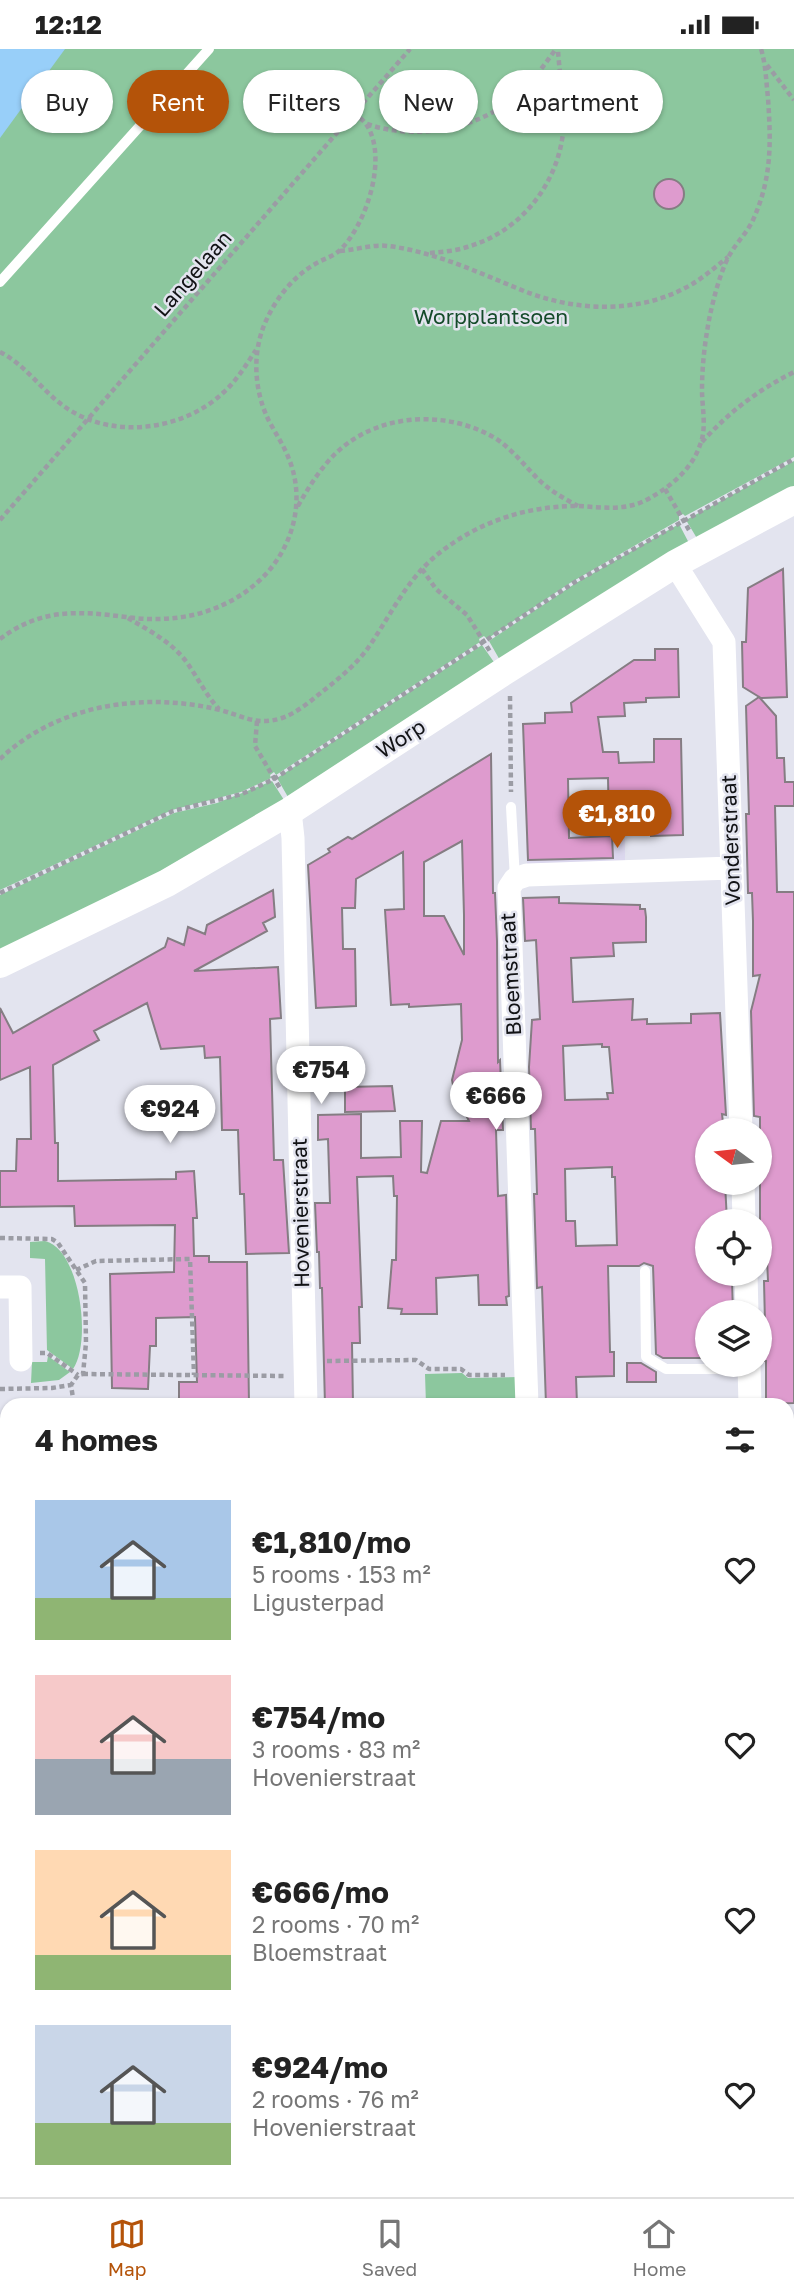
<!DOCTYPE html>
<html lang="en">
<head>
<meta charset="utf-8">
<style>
	body { margin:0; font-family:"Golos Text",sans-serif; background:#f6f6f6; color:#222; height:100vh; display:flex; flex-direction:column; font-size:26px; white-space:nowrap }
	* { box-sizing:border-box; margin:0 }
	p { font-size:23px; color:#767676 }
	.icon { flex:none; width:38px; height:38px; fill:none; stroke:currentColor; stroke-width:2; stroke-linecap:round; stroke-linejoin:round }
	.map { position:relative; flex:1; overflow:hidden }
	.side { position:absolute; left:0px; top:1349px; width:794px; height:800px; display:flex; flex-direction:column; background:#fff; border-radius:21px 21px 0 0; box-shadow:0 2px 5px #0004 }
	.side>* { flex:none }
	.hud { position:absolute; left:21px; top:21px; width:752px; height:63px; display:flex; gap:14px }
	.needle { width:46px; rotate:285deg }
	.buttons { position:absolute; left:695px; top:1069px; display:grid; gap:14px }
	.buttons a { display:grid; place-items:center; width:77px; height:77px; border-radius:50%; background:#fff; box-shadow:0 2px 5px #0004; font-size:35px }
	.price { position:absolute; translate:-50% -60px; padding:0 16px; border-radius:24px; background:#fff; color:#222; font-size:23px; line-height:46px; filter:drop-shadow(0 2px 4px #0008) }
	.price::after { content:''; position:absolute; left:50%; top:42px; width:21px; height:16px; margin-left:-10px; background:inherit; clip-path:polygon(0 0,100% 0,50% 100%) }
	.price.on { background:#b45309; color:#fff }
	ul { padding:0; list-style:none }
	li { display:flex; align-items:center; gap:21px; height:175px; padding:0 35px }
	li span { display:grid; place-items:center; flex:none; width:196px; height:140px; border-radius:0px; color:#555 }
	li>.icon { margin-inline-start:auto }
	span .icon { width:84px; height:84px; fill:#fffc; stroke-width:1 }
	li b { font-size:30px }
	h2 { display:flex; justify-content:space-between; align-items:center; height:84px; padding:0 35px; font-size:30px }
	.tag { padding:0 24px; border-radius:32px; background:#fff; box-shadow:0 2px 5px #0004; font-size:24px; line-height:63px }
	.tag.on { background:#b45309; color:#fff }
	.status { display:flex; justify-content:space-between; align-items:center; height:49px; padding:0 35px; background:#fff; direction:ltr }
	.status svg { height:19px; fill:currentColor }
	.menu { display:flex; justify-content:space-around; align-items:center; height:98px; border-top:2px solid #e0e0e0; background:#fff; font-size:19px; color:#767676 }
	.menu a { display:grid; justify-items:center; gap:4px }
	.menu .on { color:#b45309 }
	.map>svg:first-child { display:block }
	.industrial { fill:#dcd8ee }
	.green { fill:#8cc79e }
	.water { fill:#98cff9 }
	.building { fill:#de9bce; stroke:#857d83; stroke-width:2; fill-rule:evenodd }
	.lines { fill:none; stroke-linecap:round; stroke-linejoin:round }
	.path { stroke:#9b9ca4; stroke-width:4.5; stroke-dasharray:5 3.5; stroke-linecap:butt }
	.service { stroke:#fff; stroke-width:10 }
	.minor { stroke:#fff; stroke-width:23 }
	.tertiary { stroke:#fff; stroke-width:28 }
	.labels { text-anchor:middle; stroke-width:5; stroke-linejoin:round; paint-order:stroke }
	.street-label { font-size:21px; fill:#121316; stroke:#e3e4ef }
	.park-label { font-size:21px; fill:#144b2a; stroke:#e3e4ef }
</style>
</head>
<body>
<div class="status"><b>12:12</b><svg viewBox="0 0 49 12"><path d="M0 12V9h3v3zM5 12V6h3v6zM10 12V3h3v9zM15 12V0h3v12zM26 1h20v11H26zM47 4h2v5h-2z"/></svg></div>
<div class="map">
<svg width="794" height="2148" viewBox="0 0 794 2148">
	<rect width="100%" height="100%" fill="#e3e4ef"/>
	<path class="industrial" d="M 625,784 L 625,815 L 527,816 L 526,788 Z"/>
	<path class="green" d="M 0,0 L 794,0 L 794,408 L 685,467 L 683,465 L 679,467 L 679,471 L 570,534 L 487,590 L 484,587 L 479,590 L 480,593 L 276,726 L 274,723 L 270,726 L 271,729 L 241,743 L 172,761 L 0,841 Z
		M 794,412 L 794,439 L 698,491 L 686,471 Z
		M 679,475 L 690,496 L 501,613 L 489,592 L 576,534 Z
		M 482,596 L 496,616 L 288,748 L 277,729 Z
		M 272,732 L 284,751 L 140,834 L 0,902 L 0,846 L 174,764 L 217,754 Z
		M 45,1192 C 80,1200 92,1293 73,1320 L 47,1301 L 45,1210 L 30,1209 L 30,1193 Z
		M 48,1307 L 70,1323 L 59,1331 L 31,1334 L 32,1313 L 47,1313 Z
		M 462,1324 L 468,1329 L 518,1328 L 520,1356 L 426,1356 L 425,1325 Z"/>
	<path class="water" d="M 0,0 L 65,0 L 0,89 Z"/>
	<path class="building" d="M654 145a15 15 0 1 1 30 0a15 15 0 1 1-30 0Z
		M 783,520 L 787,648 L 761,649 L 743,638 L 742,593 L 746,593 L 748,539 Z
		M 655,600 L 678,600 L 679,648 L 646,649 L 646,653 L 624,654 L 625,667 L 598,668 L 603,703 L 618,703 L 619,714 L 654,713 L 654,690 L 681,690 L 683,786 L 651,787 L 651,780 L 609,780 L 608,729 L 568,730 L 569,789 L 612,787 L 613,809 L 528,811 L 523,675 L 545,674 L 545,664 L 572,663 L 571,654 L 634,611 L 655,611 Z
		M 759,648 L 776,667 L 777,709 L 784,709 L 785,733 L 794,733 L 794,757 L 775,757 L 777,843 L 794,843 L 794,1354 L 766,1355 L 766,1312 L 762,1312 L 761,1309 L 760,1270 L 760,1268 L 765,1274 L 764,1232 L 768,1232 L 766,1188 L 762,1188 L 760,1172 L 760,1068 L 754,1067 L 751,962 L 760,926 L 753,927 L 753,872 L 752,844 L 748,844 L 746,765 L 749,765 L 746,657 Z
		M 491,705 L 493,844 L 495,844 L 497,892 L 498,1013 L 500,1011 L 503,1081 L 496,1081 L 498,1147 L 506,1146 L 509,1247 L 506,1248 L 507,1256 L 479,1256 L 478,1226 L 436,1229 L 437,1265 L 401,1265 L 402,1260 L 388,1259 L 392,1211 L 396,1211 L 397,1147 L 394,1147 L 393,1127 L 357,1128 L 362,1258 L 359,1258 L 360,1294 L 352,1294 L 353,1356 L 325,1356 L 322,1239 L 320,1239 L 319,1203 L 317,1203 L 315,1154 L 330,1154 L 328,1090 L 318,1091 L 318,1066 L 361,1065 L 361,1109 L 401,1108 L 400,1072 L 422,1072 L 421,1123 L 427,1124 L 441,1072 L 469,1072 L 454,1041 L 452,1031 L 462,991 L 461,955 L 409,958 L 409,955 L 391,956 L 385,861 L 404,860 L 403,803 L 356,830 L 355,859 L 342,859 L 343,900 L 355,900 L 356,957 L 316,959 L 308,816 L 330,803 L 328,800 L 348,788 L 352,790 ZM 462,792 L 464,866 L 464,906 L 444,867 L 424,867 L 424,813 Z
		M 273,841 L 275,868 L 263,874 L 267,882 L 194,922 L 278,918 L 281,969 L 270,970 L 274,1111 L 283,1111 L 289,1204 L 246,1205 L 244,1145 L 240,1145 L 238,1081 L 222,1081 L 220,1008 L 205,1009 L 204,997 L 161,1000 L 147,954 L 94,982 L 99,991 L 53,1016 L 55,1094 L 58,1094 L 58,1132 L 176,1130 L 176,1123 L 194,1122 L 197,1169 L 193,1169 L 194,1207 L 209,1207 L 209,1213 L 247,1213 L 249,1356 L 212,1356 L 212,1351 L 179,1351 L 179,1333 L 197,1333 L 195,1268 L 156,1269 L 156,1297 L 150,1297 L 148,1340 L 112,1339 L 110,1225 L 174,1223 L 175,1176 L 75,1177 L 74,1157 L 0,1158 L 0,1122 L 16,1122 L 17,1090 L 31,1090 L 30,1018 L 0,1031 L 0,959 L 13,984 L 165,898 L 168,889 L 184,896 L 188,878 L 205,885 L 207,876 Z
		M 559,848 L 559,854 L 640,856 L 640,860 L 645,860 L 646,868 L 646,893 L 613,894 L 614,907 L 571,909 L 573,953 L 633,950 L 632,971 L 647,970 L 647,975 L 691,974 L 691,965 L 720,964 L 726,1066 L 722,1065 L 724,1082 L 707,1082 L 707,1134 L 725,1134 L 727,1172 L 707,1172 L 707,1225 L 727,1225 L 732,1231 L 733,1264 L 707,1264 L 707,1309 L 663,1309 L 656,1305 L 653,1217 L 644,1214 L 639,1217 L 608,1217 L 610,1303 L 614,1303 L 614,1327 L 576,1328 L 577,1355 L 546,1356 L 542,1238 L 537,1239 L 534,1145 L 537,1145 L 535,1080 L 531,1080 L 529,1018 L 532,971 L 540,970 L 538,931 L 536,891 L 525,892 L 523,849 ZM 602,995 L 602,998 L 609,998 L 613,1044 L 607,1044 L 608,1050 L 565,1051 L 563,997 ZM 612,1118 L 612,1128 L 615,1128 L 617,1196 L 576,1197 L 575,1172 L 566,1172 L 565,1120 Z
		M 392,1037 L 395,1062 L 345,1063 L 345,1038 Z
		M 627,1314 L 641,1314 L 656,1323 L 656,1333 L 627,1333 Z"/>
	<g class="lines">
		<path class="path" d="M 767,16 L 794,51
			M 367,75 C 420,93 486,79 525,39 C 537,27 546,13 556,0
			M 340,202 C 356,201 372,195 388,197 C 436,203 479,224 524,242 C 574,262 636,265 685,239 C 701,231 714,219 728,208
			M 430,204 C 442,203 455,202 467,198 C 524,182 563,129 564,70 C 564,46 559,23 558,0
			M 0,303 C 26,316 42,342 65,358 C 112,391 183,382 224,343 C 237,331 246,316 256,301
			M 702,393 C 729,363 758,341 794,323
			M 665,440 L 689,481
			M 298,457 C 308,439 320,420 335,405 C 377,364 445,360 495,389 C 512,400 524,416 538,430 C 549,441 563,449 578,457
			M 0,471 L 410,0
			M 422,520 L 436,540 L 467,566 L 491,604
			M 128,569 C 148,581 170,592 185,611 C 197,627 205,645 219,660
			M 0,590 C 41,559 78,562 126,568 C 174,575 224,565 260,531 C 293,500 306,452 289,410 C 284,397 276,385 269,372 C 255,344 252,309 263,279 C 273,253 291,229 315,215 C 323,210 332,208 339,202 C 366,177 389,108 366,75 C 363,71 358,67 354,64
			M 510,647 L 511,743
			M 257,672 L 255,697 L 281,741
			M 0,710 C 57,656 141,643 216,660 C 240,665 255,678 282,669 C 296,664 307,655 318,646 C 336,632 355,617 368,599 C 391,566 406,531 438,505 C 478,473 526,457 577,457 C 602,458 626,463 650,449 C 671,437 692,420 700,396 C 707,379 702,359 702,341 C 702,316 705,291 710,266 C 714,248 720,224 729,207 C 736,194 747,184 753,171 C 772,129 771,94 768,49 C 766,32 766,16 761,0
			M 0,844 L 173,762 L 242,745 L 274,730 L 575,533 L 794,410
			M 0,1189 L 52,1190 L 58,1194 L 85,1234 L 86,1294 L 83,1325 L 78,1326 L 71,1336
			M 76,1221 L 96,1212 L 190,1210 L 194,1326
			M 40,1304 L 47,1304 L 78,1326
			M 327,1312 L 416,1311 L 429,1320 L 461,1320 L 469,1326 L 505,1326
			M 83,1325 L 285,1327
			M 0,1340 L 52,1339 L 71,1336 L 74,1356
			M 0,1435 L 7,1435
			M 0,1727 L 7,1727"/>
		<path class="service" d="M 0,233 L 209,0
			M 511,758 L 515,830
			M 645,1222 L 646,1308 L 666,1320 L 749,1320"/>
		<path class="minor" d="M 675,515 L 724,593 L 741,1082
			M 290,762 L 293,789 L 306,1356
			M 743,1134 L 744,1172
			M 746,1225 L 747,1264
			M 0,1238 L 20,1238 L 21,1311
			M 749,1316 L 750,1356
			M 527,1356 L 509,839 L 515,830 L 527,826 L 732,819
			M 788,1439 L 794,1439
			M 0,1833 L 7,1833
			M 103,2142 L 103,2148
			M 321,2142 L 321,2148
			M 544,2142 L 544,2148
			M 769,2142 L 769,2148"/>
		<path class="tertiary" d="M 0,915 L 167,834 L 290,762 L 503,623 L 675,515 L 794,451"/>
	</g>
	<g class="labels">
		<g class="street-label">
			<text transform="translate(193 225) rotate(-49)" y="7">Langelaan</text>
			<text transform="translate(401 690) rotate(-33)" y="7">Worp</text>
			<text transform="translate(731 791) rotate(-92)" y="7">Vonderstraat</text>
			<text transform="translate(511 925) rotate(-93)" y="7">Bloemstraat</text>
			<text transform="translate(301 1164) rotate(-91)" y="7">Hovenierstraat</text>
		</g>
		<g class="park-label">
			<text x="491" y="275">Worpplantsoen</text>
		</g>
	</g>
</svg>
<div class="buttons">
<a><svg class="needle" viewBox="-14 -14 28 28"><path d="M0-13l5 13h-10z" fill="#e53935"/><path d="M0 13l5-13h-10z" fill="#767676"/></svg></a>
<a><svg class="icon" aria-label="locate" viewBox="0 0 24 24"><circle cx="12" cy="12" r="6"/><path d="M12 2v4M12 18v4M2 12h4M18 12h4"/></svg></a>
<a><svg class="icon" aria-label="layers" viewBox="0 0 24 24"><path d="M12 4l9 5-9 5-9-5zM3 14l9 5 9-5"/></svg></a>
</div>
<b class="price on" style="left:617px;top:801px">€1,810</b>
<b class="price" style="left:321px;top:1057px">€754</b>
<b class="price" style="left:496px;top:1083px">€666</b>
<b class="price" style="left:170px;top:1096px">€924</b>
<div class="hud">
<a class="tag">Buy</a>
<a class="tag on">Rent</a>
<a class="tag">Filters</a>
<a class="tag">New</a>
<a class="tag">Apartment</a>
</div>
<section class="side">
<h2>4 homes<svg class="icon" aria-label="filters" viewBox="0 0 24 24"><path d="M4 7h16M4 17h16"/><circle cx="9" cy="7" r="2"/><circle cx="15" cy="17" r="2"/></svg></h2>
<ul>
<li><span style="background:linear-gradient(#a9c7e8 70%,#8fb573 0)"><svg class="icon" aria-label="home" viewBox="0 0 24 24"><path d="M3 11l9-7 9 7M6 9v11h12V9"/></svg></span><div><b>€1,810/mo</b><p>5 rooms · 153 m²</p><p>Ligusterpad</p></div><svg class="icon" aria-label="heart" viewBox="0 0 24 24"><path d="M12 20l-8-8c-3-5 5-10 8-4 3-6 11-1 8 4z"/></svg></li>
<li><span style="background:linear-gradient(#f6c9c9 60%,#9aa5b1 0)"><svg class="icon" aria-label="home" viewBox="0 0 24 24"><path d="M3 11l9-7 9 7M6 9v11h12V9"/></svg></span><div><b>€754/mo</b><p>3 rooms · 83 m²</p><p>Hovenierstraat</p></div><svg class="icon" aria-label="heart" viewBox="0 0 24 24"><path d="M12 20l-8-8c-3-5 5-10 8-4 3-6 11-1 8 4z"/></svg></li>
<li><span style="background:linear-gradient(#ffd9b3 75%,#8fb573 0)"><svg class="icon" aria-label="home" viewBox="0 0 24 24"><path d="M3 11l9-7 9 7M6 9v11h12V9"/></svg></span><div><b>€666/mo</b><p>2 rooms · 70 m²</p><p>Bloemstraat</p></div><svg class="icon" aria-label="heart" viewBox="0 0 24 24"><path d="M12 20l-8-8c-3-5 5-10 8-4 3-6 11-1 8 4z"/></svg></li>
<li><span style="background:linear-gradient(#c9d6e8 70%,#8fb573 0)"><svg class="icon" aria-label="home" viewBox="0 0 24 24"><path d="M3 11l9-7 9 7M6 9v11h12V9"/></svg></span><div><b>€924/mo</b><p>2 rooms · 76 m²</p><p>Hovenierstraat</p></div><svg class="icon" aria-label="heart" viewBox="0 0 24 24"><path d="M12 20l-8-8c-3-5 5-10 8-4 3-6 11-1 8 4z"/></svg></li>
</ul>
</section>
</div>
<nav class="menu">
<a class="on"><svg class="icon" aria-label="map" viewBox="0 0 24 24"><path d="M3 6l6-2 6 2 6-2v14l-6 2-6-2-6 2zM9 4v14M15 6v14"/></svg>Map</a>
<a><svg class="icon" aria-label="saved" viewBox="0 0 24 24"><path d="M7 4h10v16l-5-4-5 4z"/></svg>Saved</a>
<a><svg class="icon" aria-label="home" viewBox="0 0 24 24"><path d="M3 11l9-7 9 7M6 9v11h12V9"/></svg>Home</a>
</nav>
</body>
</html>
